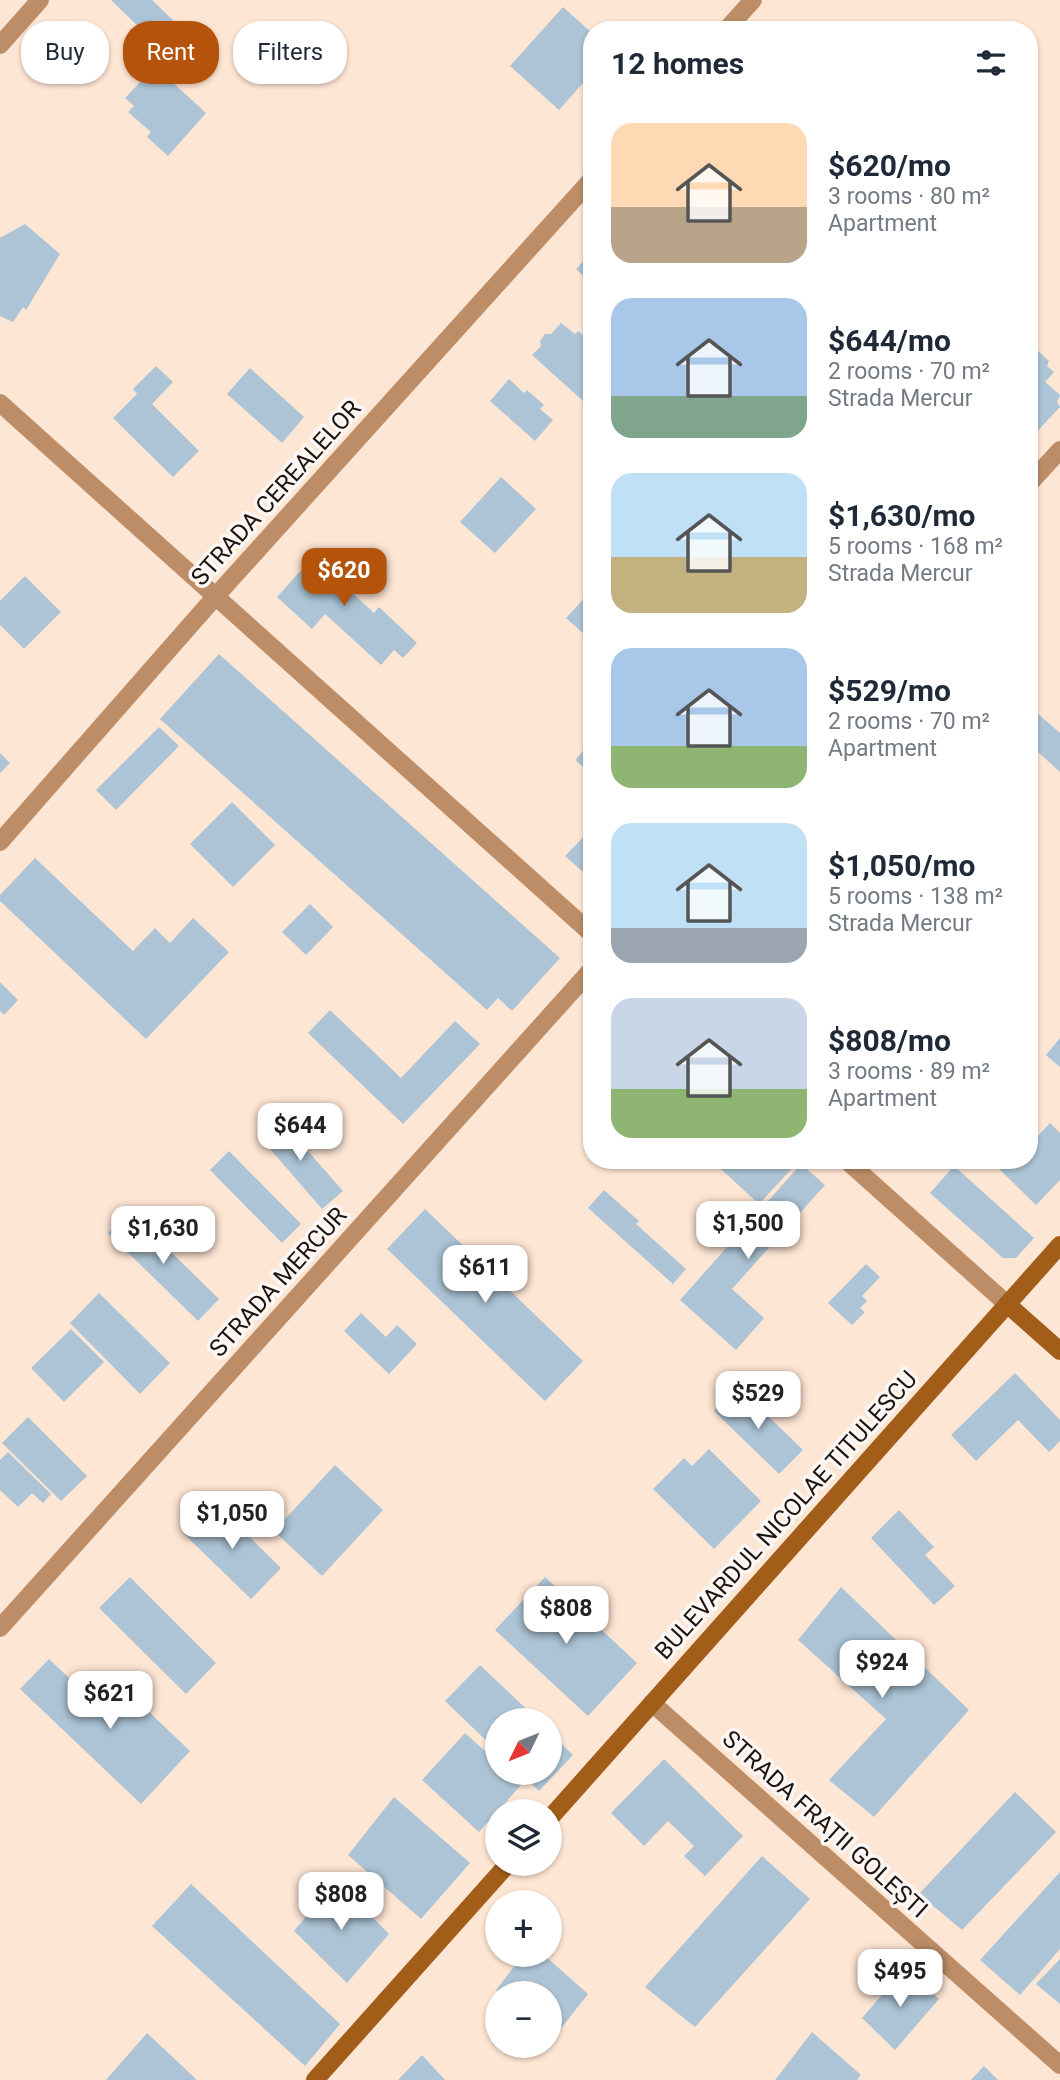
<!DOCTYPE html>
<html lang="en">
<head>
<meta charset="utf-8">
<style>
	body { margin:0; font-family:Roboto,sans-serif; background:#f2f2f3; color:#1f2937; height:100vh; display:flex; flex-direction:column; font-size:26px; white-space:nowrap }
	* { box-sizing:border-box; margin:0 }
	p { font-size:23px; color:#747a83 }
	.icon { flex:none; width:38px; height:38px; fill:none; stroke:currentColor; stroke-width:2; stroke-linecap:round; stroke-linejoin:round }
	.map { position:relative; flex:1; overflow:hidden }
	.panel { position:absolute; left:583px; top:21px; width:455px; height:1148px; display:flex; flex-direction:column; background:#fff; border-radius:28px; box-shadow:0 2px 5px #0004 }
	.panel>* { flex:none }
	.banner { position:absolute; left:21px; top:21px; width:457px; height:63px; display:flex; gap:14px }
	.needle { width:46px; rotate:227deg }
	.fabs { position:absolute; left:485px; top:1708px; display:grid; gap:14px }
	.fabs a { display:grid; place-items:center; width:77px; height:77px; border-radius:50%; background:#fff; box-shadow:0 2px 5px #0004; font-size:35px }
	.price { position:absolute; translate:-50% -60px; padding:0 16px; border-radius:14px; background:#fff; color:#222; font-size:23px; line-height:46px; filter:drop-shadow(0 2px 4px #0008) }
	.price::after { content:''; position:absolute; left:50%; top:42px; width:21px; height:16px; margin-left:-10px; background:inherit; clip-path:polygon(0 0,100% 0,50% 100%) }
	.price.selected { background:#b45309; color:#fff }
	ul { padding:0; list-style:none }
	li { display:flex; align-items:center; gap:21px; height:175px; padding:0 28px }
	li span { display:grid; place-items:center; flex:none; width:196px; height:140px; border-radius:21px; color:#555 }
	li>.icon { margin-inline-start:auto }
	span .icon { width:84px; height:84px; fill:#fffc; stroke-width:1 }
	li b { font-size:30px }
	h2 { display:flex; justify-content:space-between; align-items:center; height:84px; padding:0 28px; font-size:30px }
	.tag { padding:0 24px; border-radius:28px; background:#fff; box-shadow:0 2px 5px #0004; font-size:24px; line-height:63px }
	.tag.selected { background:#b45309; color:#fff }
	.map>svg:first-child { display:block }
	.building { fill:#acc4d5 }
	.lines { fill:none; stroke-linecap:round; stroke-linejoin:round }
	.street { stroke:#bd8d67; stroke-width:18 }
	.secondary { stroke:#a25e18; stroke-width:18 }
	.labels { text-anchor:middle; stroke-width:7; stroke-linejoin:round; paint-order:stroke }
	.street-label { font-size:24px; fill:#1b130d; stroke:#fcf7f4 }
</style>
</head>
<body>
<div class="map">
<svg width="1060" height="2080" viewBox="0 0 1060 2080">
	<rect width="100%" height="100%" fill="#fee6d4"/>
	<path class="building" d="M 111,0 L 152,0 L 208,54 L 188,75 Z
		M 563,7 L 592,33 L 592,73 L 559,110 L 510,66 Z
		M 159,70 L 206,113 L 168,156 L 147,137 L 151,132 L 128,112 L 134,106 L 125,98 L 143,79 L 147,83 Z
		M 25,224 L 60,254 L 26,310 L 23,307 L 13,322 L 0,316 L 0,238 Z
		M 592,252 L 592,284 L 576,269 Z
		M 561,323 L 575,334 L 578,331 L 592,343 L 589,347 L 592,350 L 592,409 L 532,355 L 541,346 L 540,341 L 545,334 L 551,334 Z
		M 1032,345 L 1049,361 L 1047,366 L 1054,372 L 1045,382 L 1060,395 L 1057,402 L 1060,407 L 1030,439 L 1029,438 L 1029,348 Z
		M 156,366 L 173,382 L 152,404 L 199,451 L 173,477 L 113,418 L 137,394 L 133,389 Z
		M 250,368 L 304,417 L 282,443 L 227,394 Z
		M 509,379 L 524,393 L 527,390 L 544,405 L 540,409 L 553,420 L 535,441 L 490,401 Z
		M 501,477 L 536,509 L 495,553 L 460,522 Z
		M 338,552 L 363,574 L 349,590 L 374,613 L 379,607 L 417,643 L 403,658 L 394,650 L 381,665 L 325,614 L 312,629 L 277,597 L 311,559 L 322,569 Z
		M 25,576 L 61,612 L 24,649 L 0,625 L 0,601 Z
		M 592,590 L 592,641 L 566,618 Z
		M 219,654 L 560,958 L 512,1011 L 498,998 L 487,1010 L 160,719 Z
		M 1029,706 L 1060,733 L 1060,772 L 1029,744 Z
		M 159,727 L 179,746 L 116,810 L 96,790 Z
		M 592,741 L 592,774 L 575,760 Z
		M 0,753 L 10,763 L 0,773 Z
		M 232,802 L 275,845 L 233,887 L 190,844 Z
		M 592,828 L 592,880 L 565,856 Z
		M 35,858 L 133,951 L 155,928 L 170,943 L 193,918 L 229,952 L 146,1039 L 0,901 L 0,895 Z
		M 310,904 L 333,927 L 306,955 L 282,932 Z
		M 0,982 L 18,1000 L 4,1015 L 0,1011 Z
		M 330,1010 L 401,1078 L 455,1021 L 480,1044 L 403,1124 L 308,1033 Z
		M 1060,1038 L 1060,1067 L 1046,1055 Z
		M 278,1117 L 343,1191 L 322,1209 L 258,1135 Z
		M 1050,1123 L 1060,1133 L 1060,1180 L 1036,1205 L 990,1160 L 1029,1160 L 1029,1132 L 1036,1138 Z
		M 229,1151 L 301,1224 L 282,1243 L 210,1170 Z
		M 711,1160 L 792,1160 L 796,1164 L 759,1204 Z
		M 801,1164 L 825,1185 L 732,1289 L 764,1318 L 736,1350 L 680,1300 Z
		M 954,1166 L 1034,1238 L 1016,1258 L 1003,1258 L 930,1193 Z
		M 604,1190 L 639,1221 L 636,1224 L 686,1269 L 673,1284 L 588,1208 Z
		M 425,1209 L 583,1361 L 545,1401 L 387,1249 Z
		M 129,1211 L 219,1299 L 198,1321 L 108,1233 Z
		M 866,1264 L 880,1277 L 862,1296 L 867,1301 L 860,1308 L 865,1312 L 852,1325 L 828,1303 Z
		M 99,1293 L 170,1363 L 140,1394 L 70,1323 Z
		M 361,1313 L 386,1337 L 397,1325 L 417,1344 L 389,1374 L 344,1331 Z
		M 71,1329 L 104,1362 L 64,1402 L 31,1368 Z
		M 1015,1373 L 1060,1420 L 1060,1441 L 1049,1452 L 1018,1420 L 976,1461 L 951,1435 Z
		M 738,1387 L 803,1450 L 779,1474 L 714,1411 Z
		M 28,1417 L 87,1476 L 61,1501 L 2,1443 Z
		M 709,1449 L 761,1501 L 714,1549 L 653,1489 L 684,1458 L 692,1466 Z
		M 8,1452 L 51,1494 L 43,1503 L 32,1493 L 18,1507 L 0,1490 L 0,1460 Z
		M 335,1465 L 383,1510 L 322,1576 L 274,1531 Z
		M 214,1502 L 281,1568 L 251,1599 L 184,1534 Z
		M 899,1510 L 934,1547 L 925,1555 L 955,1586 L 934,1605 L 871,1538 Z
		M 130,1577 L 216,1663 L 186,1694 L 99,1608 Z
		M 545,1577 L 637,1663 L 588,1716 L 495,1630 Z
		M 841,1587 L 969,1710 L 874,1817 L 829,1780 L 886,1719 L 798,1640 Z
		M 49,1659 L 106,1713 L 126,1690 L 190,1751 L 141,1804 L 20,1689 Z
		M 480,1665 L 538,1720 L 497,1720 L 497,1751 L 445,1701 Z
		M 550,1732 L 573,1755 L 539,1791 L 520,1773 L 550,1773 Z
		M 465,1733 L 497,1762 L 497,1773 L 509,1773 L 522,1784 L 479,1832 L 422,1780 Z
		M 664,1759 L 743,1836 L 705,1876 L 684,1856 L 694,1846 L 668,1821 L 644,1846 L 611,1813 Z
		M 1015,1792 L 1056,1832 L 962,1930 L 919,1894 Z
		M 394,1797 L 470,1863 L 421,1919 L 348,1855 Z
		M 762,1856 L 810,1899 L 695,2027 L 645,1987 Z
		M 1060,1872 L 1060,1949 L 1020,1995 L 980,1960 Z
		M 336,1880 L 389,1934 L 347,1983 L 294,1931 Z
		M 191,1884 L 340,2024 L 305,2066 L 152,1926 Z
		M 523,1955 L 544,1955 L 588,1994 L 552,2040 L 550,2038 L 550,1993 L 500,1993 L 496,1990 Z
		M 1060,1959 L 1060,2004 L 1036,1984 Z
		M 905,1968 L 939,1999 L 895,2050 L 862,2018 Z
		M 812,2032 L 861,2075 L 857,2080 L 775,2080 Z
		M 147,2033 L 197,2080 L 106,2080 Z
		M 422,2055 L 445,2080 L 398,2080 Z
		M 984,2066 L 998,2080 L 971,2080 Z"/>
	<g class="lines">
		<path class="street" d="M 726,30 L 753,0
			M 0,45 L 40,0
			M 0,403 L 592,934
			M 1029,484 L 1060,450
			M 0,842 L 215,597 L 592,179
			M 846,1160 L 1007,1304
			M 0,1628 L 592,969
			M 652,1703 L 1060,2065"/>
		<path class="secondary" d="M 1007,1304 L 1060,1351
			M 550,1818 L 1060,1245
			M 315,2080 L 508,1864"/>
	</g>
	<g class="labels">
		<g class="street-label">
			<text transform="translate(276 493) rotate(-48)" y="8">STRADA CEREALELOR</text>
			<text transform="translate(278 1282) rotate(-48)" y="8">STRADA MERCUR</text>
			<text transform="translate(786 1515) rotate(-48)" y="8">BULEVARDUL NICOLAE TITULESCU</text>
			<text transform="translate(825 1824) rotate(42)" y="8">STRADA FRAȚII GOLEȘTI</text>
		</g>
	</g>
</svg>
<div class="fabs">
<a><svg class="needle" viewBox="-14 -14 28 28"><path d="M0-13l5 13h-10z" fill="#e53935"/><path d="M0 13l5-13h-10z" fill="#747a83"/></svg></a>
<a><svg class="icon" aria-label="layers" viewBox="0 0 24 24"><path d="M12 4l9 5-9 5-9-5zM3 14l9 5 9-5"/></svg></a>
<a>+</a>
<a>−</a>
</div>
<b class="price selected" style="left:344px;top:608px">$620</b>
<b class="price" style="left:300px;top:1163px">$644</b>
<b class="price" style="left:748px;top:1261px">$1,500</b>
<b class="price" style="left:163px;top:1266px">$1,630</b>
<b class="price" style="left:485px;top:1305px">$611</b>
<b class="price" style="left:758px;top:1431px">$529</b>
<b class="price" style="left:232px;top:1551px">$1,050</b>
<b class="price" style="left:566px;top:1646px">$808</b>
<b class="price" style="left:882px;top:1700px">$924</b>
<b class="price" style="left:110px;top:1731px">$621</b>
<b class="price" style="left:341px;top:1932px">$808</b>
<b class="price" style="left:900px;top:2009px">$495</b>
<div class="banner">
<a class="tag">Buy</a>
<a class="tag selected">Rent</a>
<a class="tag">Filters</a>
</div>
<section class="panel">
<h2>12 homes<svg class="icon" aria-label="filters" viewBox="0 0 24 24"><path d="M4 7h16M4 17h16"/><circle cx="9" cy="7" r="2"/><circle cx="15" cy="17" r="2"/></svg></h2>
<ul>
<li><span style="background:linear-gradient(#ffd9b3 60%,#b9a48a 0)"><svg class="icon" aria-label="home" viewBox="0 0 24 24"><path d="M3 11l9-7 9 7M6 9v11h12V9"/></svg></span><div><b>$620/mo</b><p>3 rooms · 80 m²</p><p>Apartment</p></div></li>
<li><span style="background:linear-gradient(#a9c7e8 70%,#7fa58c 0)"><svg class="icon" aria-label="home" viewBox="0 0 24 24"><path d="M3 11l9-7 9 7M6 9v11h12V9"/></svg></span><div><b>$644/mo</b><p>2 rooms · 70 m²</p><p>Strada Mercur</p></div></li>
<li><span style="background:linear-gradient(#bfe0f5 60%,#c2b280 0)"><svg class="icon" aria-label="home" viewBox="0 0 24 24"><path d="M3 11l9-7 9 7M6 9v11h12V9"/></svg></span><div><b>$1,630/mo</b><p>5 rooms · 168 m²</p><p>Strada Mercur</p></div></li>
<li><span style="background:linear-gradient(#a9c7e8 70%,#8fb573 0)"><svg class="icon" aria-label="home" viewBox="0 0 24 24"><path d="M3 11l9-7 9 7M6 9v11h12V9"/></svg></span><div><b>$529/mo</b><p>2 rooms · 70 m²</p><p>Apartment</p></div></li>
<li><span style="background:linear-gradient(#bfe0f5 75%,#9aa5b1 0)"><svg class="icon" aria-label="home" viewBox="0 0 24 24"><path d="M3 11l9-7 9 7M6 9v11h12V9"/></svg></span><div><b>$1,050/mo</b><p>5 rooms · 138 m²</p><p>Strada Mercur</p></div></li>
<li><span style="background:linear-gradient(#c9d6e8 65%,#8fb573 0)"><svg class="icon" aria-label="home" viewBox="0 0 24 24"><path d="M3 11l9-7 9 7M6 9v11h12V9"/></svg></span><div><b>$808/mo</b><p>3 rooms · 89 m²</p><p>Apartment</p></div></li>
</ul>
</section>
</div>
</body>
</html>
